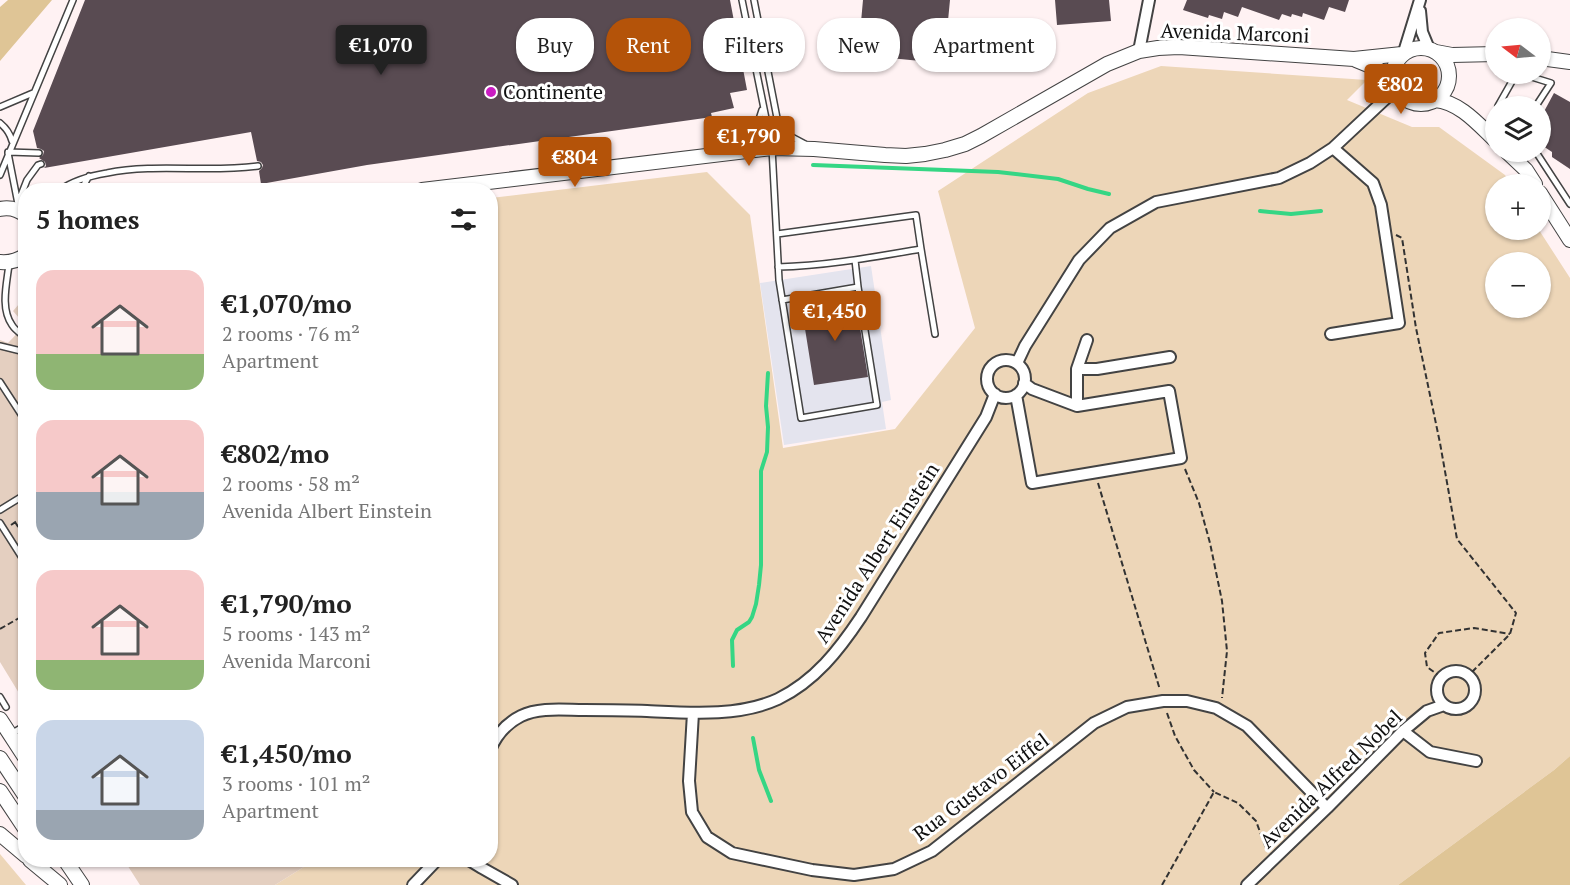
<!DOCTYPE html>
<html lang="en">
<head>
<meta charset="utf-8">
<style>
	body { margin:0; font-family:"PT Serif",serif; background:#f6f6f6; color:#222; height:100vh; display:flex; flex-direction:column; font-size:22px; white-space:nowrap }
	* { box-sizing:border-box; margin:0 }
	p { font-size:20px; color:#767676 }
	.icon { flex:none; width:33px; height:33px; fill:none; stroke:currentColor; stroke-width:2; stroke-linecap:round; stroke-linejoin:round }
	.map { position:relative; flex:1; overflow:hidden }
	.drawer { position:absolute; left:18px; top:183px; width:480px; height:684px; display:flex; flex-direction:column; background:#fff; border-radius:24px; box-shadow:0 2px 4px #0004 }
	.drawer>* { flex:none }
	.top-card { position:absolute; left:516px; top:18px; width:570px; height:54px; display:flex; gap:12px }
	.needle { width:39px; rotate:286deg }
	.controls { position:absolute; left:1485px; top:18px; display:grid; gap:12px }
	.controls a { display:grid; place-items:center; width:66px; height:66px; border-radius:50%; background:#fff; box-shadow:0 2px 4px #0004; font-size:30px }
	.price { position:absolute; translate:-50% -51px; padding:0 14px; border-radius:6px; background:#b45309; color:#fff; font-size:20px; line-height:39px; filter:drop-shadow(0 2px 3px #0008) }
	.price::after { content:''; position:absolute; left:50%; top:36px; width:18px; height:14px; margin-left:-9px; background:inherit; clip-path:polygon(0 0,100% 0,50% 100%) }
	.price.active { background:#222; color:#fff }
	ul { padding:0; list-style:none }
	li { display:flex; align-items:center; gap:18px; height:150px; padding:0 18px }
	li span { display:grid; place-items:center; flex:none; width:168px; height:120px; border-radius:18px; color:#555 }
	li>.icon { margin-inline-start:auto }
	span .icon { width:72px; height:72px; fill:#fffc; stroke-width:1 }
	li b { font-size:26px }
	h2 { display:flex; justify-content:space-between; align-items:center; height:72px; padding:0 18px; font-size:26px }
	.chip { padding:0 21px; border-radius:24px; background:#fff; box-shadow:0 2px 4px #0004; font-size:21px; line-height:54px }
	.chip.active { background:#b45309; color:#fff }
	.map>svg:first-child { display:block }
	.industrial { fill:#e4e4ee }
	.green { fill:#edd6b8; fill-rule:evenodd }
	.forest { fill:#dfc596 }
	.cemetery { fill:#e4cfc0 }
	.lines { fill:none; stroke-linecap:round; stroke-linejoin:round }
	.stream { stroke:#35d684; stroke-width:4 }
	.building { fill:#594b52 }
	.service-casing { stroke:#434343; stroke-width:8 }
	.minor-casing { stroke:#434343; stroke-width:14 }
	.tertiary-casing { stroke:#434343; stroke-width:16 }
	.path { stroke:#323232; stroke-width:2; stroke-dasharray:6 3; stroke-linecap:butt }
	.service { stroke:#fff; stroke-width:5 }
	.minor { stroke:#fff; stroke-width:10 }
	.tertiary { stroke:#fff; stroke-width:14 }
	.poi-dot { fill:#ca1dc2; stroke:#fff; stroke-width:2 }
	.labels { text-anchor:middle; stroke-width:6; stroke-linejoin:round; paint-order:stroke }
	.street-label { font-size:20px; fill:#101010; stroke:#fff }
	.poi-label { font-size:20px; fill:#101010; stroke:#fff; text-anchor:start }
</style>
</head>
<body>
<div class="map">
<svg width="1570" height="885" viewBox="0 0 1570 885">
	<rect width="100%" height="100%" fill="#fff2f3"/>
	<path class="industrial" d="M 871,266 L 891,400 L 882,402 L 886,429 L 784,445 L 760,283 Z"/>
	<path class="green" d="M 1161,66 L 1367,80 L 1347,100 L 1412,127 L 1439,127 L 1505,175 L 1511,184 L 1496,184 L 1496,230 L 1539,230 L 1570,278 L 1570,756 L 1554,770 L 1398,885 L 275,885 L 315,860 L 490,860 L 491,198 L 707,172 L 750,215 L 783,448 L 895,429 L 975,328 L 938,191 L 1088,93 ZM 1496,262 L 1540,262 L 1540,308 L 1496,308 Z
		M 0,854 L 26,885 L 0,885 Z"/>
	<path class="forest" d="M 8,0 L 52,0 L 0,61 L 0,7 Z
		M 1570,756 L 1570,885 L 1398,885 L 1554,770 Z"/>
	<path class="cemetery" d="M 25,297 L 25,703 L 0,662 L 0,340 L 8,343 L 25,325 L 13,311 Z
		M 124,860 L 315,860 L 275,885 L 140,885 Z"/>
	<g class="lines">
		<path class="stream" d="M 813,165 L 998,172 L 1058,179 L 1088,189 L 1109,194
			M 1260,211 L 1291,214 L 1321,211
			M 733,666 L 732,640 L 737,630 L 749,622 L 752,617 L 756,604 L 759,585 L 761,565 L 761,471 L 767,452 L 768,427 L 766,406 L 768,373
			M 753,738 L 759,770 L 771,801"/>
	</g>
	<path class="building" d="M 85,0 L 730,0 L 747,90 L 730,93 L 734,108 L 711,113 L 712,117 L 367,165 L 261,184 L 259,171 L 262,168 L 263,165 L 261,162 L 257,161 L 251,132 L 44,168 L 46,166 L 45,162 L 39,158 L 43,155 L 44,151 L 41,149 L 37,148 L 33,131 Z
		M 863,0 L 950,0 L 947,31 L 997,35 L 994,68 L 858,55 Z
		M 1055,0 L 1109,0 L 1111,21 L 1057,25 Z
		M 1187,0 L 1349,0 L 1345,12 L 1329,7 L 1324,20 L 1303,13 L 1302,17 L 1292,14 L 1291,17 L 1282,14 L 1279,20 L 1242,7 L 1238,17 L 1224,12 L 1222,19 L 1209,15 L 1208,18 L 1183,10 Z
		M 1554,93 L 1570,102 L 1570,169 L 1552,157 L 1552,152 L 1540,144 L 1540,119 Z
		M 855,297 L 868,377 L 814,385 L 802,310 L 824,307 L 823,302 Z"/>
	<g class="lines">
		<g class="service-casing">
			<path id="service" d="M 742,0 L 772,148 L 779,280 L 801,418 L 877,405 L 858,287 L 782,300
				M 754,0 L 778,123 L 772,145
				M 1498,106 L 1515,76 L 1522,74 L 1551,83 L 1536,106
				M 0,107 L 33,93
				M 0,123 C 6,128 10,133 12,141
				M 778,123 L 788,135 L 805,144
				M 736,147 C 752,138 757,127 762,110
				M 8,152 L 39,153
				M 1536,152 L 1570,204
				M 8,153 L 19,209
				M 0,175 L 73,0
				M 60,190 C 74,180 89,176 107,173 C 157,163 208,173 258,166
				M 81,190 L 89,176
				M 18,203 L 27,180 L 38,165 L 41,164
				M 777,234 L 916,215 L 921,249 C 874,257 826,266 778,267
				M 921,249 L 935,334
				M 855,260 L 858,287
				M 9,264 C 7,283 0,308 12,325 C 15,330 21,334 26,338
				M 0,346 L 21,351 L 26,357
				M 0,382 L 26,422
				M 0,510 L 26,494
				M 0,523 L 26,564
				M 0,697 L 6,707
				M 11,734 L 26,725"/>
		</g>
		<g class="minor-casing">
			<path id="minor" d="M 1420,11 L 1422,32 L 1429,49
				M 1139,51 L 1149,0
				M 1404,52 L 1420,0
				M 1331,334 L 1399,323 L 1381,205 L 1373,183 L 1333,148
				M987 379a19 19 0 1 1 38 0a19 19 0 1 1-38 0Z
				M 1017,363 L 1025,346 L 1079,260 L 1110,228 L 1156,202 L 1279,178 L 1310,163 L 1333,148 L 1396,89
				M 1077,369 L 1097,369 L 1170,357
				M 1016,395 L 1032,483 L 1181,458 L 1169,391 L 1077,406 L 1032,389 L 1024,383
				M 1077,406 L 1077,369 L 1087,340
				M1437 690a19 19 0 1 1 38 0a19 19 0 1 1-38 0Z
				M 693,713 L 689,781 L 692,812 L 707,837 L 732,853 L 812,870 L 854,875 L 894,869 L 932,851 L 1094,723 L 1127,707 L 1163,701 L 1187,701 L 1216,708 L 1247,726 L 1327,808
				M 1403,731 L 1430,752 L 1476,761
				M 490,750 C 496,736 507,723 521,716 C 539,707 564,710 584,710 C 605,710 626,710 647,711 C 689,713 739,717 778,699 C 815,681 839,650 861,617 L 986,417 L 995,394
				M 469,860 L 482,868 L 512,885
				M 413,885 L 437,860
				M 1247,885 L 1327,808 L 1403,731 L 1427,711 L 1444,705"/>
		</g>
		<g class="tertiary-casing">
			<path id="tertiary" d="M1393 76a28 28 0 1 1 56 0a28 28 0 1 1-56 0Z
				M 1436,52 L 1452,55 L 1496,54
				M 1540,58 L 1570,62
				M 1356,60 L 1378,69 L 1392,79
				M 1435,100 C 1460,102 1479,125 1496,141
				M 1507,152 L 1526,170 L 1535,184
				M 422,190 L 772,148 L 814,149 L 885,155 L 906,156 L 925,154 L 945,150 L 965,144 L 981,136 L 1107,64 L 1139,51 L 1158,48 L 1179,47 L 1354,59 L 1402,54
				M 1540,193 L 1570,240
				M 0,209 C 10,207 18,209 26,216
				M 0,262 C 10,263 17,261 26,255
				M 0,719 L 26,759
				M 0,758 L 26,797
				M 0,791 L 26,830
				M 0,834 L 26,856
				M 30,860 L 60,885
				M 65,860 L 82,885"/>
		</g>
		<path class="path" d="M 1396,235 L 1402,238 L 1416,328 L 1440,443 L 1457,539 L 1516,613 L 1510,634 L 1469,675
			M 1185,469 L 1199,503 L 1210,543 L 1222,601 L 1227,651 L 1222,698
			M 1098,483 L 1160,690
			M 15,522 L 26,539
			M 11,525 L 26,515
			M 0,629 L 26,614
			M 1441,677 L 1427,667 L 1425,653 L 1439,633 L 1474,628 L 1510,634
			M 1167,713 L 1175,736 L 1194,770 L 1214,792
			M 1162,885 L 1214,792 L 1238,803 L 1256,821 L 1267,851"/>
		<use href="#service" class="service"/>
		<use href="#minor" class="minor"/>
		<use href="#tertiary" class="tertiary"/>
	</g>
	<circle class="poi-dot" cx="491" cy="92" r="6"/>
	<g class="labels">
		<g class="street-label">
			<text transform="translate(1235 33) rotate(2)" y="7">Avenida Marconi</text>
			<text transform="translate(877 553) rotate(-57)" y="7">Avenida Albert Einstein</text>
			<text transform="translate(1331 779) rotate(-44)" y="7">Avenida Alfred Nobel</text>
			<text transform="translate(981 787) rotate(-37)" y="7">Rua Gustavo Eiffel</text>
		</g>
		<g class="poi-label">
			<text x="503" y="99">Continente</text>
		</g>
	</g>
</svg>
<div class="controls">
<a><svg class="needle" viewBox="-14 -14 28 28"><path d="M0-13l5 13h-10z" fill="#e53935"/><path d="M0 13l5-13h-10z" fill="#767676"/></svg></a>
<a><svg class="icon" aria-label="layers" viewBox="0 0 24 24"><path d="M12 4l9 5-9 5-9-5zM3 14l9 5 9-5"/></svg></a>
<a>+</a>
<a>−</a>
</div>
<b class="price active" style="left:381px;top:76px">€1,070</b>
<b class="price" style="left:1401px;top:115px">€802</b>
<b class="price" style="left:749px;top:167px">€1,790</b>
<b class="price" style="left:575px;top:188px">€804</b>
<b class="price" style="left:835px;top:342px">€1,450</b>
<div class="top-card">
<a class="chip">Buy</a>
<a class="chip active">Rent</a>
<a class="chip">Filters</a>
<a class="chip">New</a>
<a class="chip">Apartment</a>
</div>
<section class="drawer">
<h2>5 homes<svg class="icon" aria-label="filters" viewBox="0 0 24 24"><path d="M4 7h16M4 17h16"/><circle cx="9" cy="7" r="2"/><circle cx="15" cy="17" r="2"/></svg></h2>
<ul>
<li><span style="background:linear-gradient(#f6c9c9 70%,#8fb573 0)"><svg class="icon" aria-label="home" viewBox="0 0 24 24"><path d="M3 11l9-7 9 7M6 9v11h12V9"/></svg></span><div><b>€1,070/mo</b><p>2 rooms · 76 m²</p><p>Apartment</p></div></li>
<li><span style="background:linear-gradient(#f6c9c9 60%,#9aa5b1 0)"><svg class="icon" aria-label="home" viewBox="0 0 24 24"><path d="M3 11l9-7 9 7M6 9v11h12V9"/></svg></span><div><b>€802/mo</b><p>2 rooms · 58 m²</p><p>Avenida Albert Einstein</p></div></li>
<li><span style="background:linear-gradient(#f6c9c9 75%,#8fb573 0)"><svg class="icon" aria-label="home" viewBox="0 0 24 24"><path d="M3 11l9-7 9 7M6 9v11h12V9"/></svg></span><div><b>€1,790/mo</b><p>5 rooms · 143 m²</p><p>Avenida Marconi</p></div></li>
<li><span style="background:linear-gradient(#c9d6e8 75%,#9aa5b1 0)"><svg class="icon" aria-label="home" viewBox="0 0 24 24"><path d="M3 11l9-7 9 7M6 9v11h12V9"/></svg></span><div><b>€1,450/mo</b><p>3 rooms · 101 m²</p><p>Apartment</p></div></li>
</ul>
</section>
</div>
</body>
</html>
